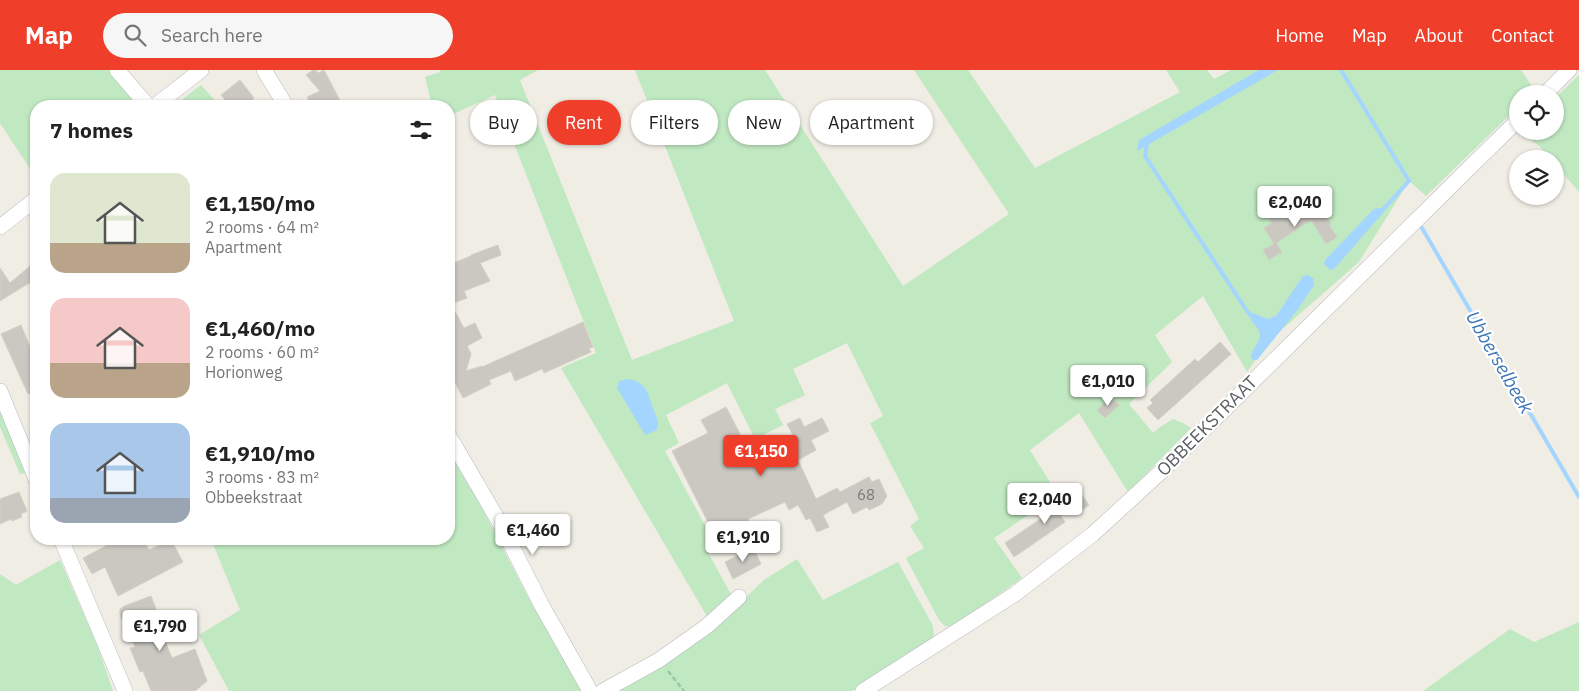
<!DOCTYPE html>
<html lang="en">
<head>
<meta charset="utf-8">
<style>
	body { margin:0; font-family:"IBM Plex Sans",sans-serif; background:#f6f6f6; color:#222; height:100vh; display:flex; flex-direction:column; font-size:19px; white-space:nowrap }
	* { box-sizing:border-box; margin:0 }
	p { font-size:16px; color:#767676 }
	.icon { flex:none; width:28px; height:28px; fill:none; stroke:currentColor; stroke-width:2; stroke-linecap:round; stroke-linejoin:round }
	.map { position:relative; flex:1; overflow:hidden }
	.drawer { position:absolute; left:30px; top:30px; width:425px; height:445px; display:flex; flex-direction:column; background:#fff; border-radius:20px; box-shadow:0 1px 4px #0004 }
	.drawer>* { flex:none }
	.guide { position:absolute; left:470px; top:30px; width:475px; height:45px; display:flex; gap:10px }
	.tools { position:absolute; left:1509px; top:15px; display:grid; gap:10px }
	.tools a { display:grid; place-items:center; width:55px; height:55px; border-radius:50%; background:#fff; box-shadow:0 1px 4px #0004; font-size:25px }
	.price { position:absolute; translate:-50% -42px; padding:0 11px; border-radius:5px; background:#fff; color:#222; font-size:16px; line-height:32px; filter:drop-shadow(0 1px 2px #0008) }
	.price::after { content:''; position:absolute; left:50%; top:30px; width:15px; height:11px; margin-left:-8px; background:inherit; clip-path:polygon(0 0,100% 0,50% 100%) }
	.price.current { background:#ef3e2a; color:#fff }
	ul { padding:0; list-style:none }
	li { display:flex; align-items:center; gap:15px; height:125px; padding:0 20px }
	li span { display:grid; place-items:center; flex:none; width:140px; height:100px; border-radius:15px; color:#555 }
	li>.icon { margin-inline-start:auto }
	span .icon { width:60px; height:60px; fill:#fffc; stroke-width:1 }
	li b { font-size:21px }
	h2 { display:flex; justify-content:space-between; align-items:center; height:60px; padding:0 20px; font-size:21px }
	.pill { padding:0 18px; border-radius:22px; background:#fff; box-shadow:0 1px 4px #0004; font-size:18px; line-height:45px }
	.pill.current { background:#ef3e2a; color:#fff }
	header { display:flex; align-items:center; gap:30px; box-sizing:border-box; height:70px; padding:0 25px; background:#ef3e2a; color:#fff }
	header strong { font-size:24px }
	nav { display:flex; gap:28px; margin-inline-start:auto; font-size:18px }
	.search { width:350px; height:45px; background:#f6f6f6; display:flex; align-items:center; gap:12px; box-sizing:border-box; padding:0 18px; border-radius:28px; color:#767676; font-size:19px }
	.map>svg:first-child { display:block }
	.green { fill:#c0e8c1 }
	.water { fill:#a4d5ff }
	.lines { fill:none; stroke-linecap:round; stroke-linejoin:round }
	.stream { stroke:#a4d5ff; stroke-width:4 }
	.building { fill:#cac8c1; stroke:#d4cfc2 }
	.minor-casing { stroke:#b7babf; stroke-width:16 }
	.path { stroke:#98c9a7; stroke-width:2.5; stroke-dasharray:5 2.5; stroke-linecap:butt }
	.minor { stroke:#fff; stroke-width:15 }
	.labels { text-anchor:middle; stroke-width:4.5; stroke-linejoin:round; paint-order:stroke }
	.number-label { font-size:15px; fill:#787a7c }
	.street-label { font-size:18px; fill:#5c6065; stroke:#fff }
	.water-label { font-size:19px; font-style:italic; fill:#3d75b6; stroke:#fff }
</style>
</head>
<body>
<header>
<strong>Map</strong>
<div class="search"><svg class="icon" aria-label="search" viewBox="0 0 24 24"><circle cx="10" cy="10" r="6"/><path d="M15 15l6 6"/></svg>Search here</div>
<nav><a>Home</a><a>Map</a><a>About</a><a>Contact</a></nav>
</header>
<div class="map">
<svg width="1579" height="621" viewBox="0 0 1579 621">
	<rect width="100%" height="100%" fill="#efede4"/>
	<path class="green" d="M 0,0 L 110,0 L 136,31 L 132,36 L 36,36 L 36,108 L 0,53 Z
		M 440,0 L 538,0 L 520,10 L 632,290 L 734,251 L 635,0 L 765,0 L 903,216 L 1009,144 L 914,0 L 968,0 L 1035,98 L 1180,22 L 1166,0 L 1207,0 L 1214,9 L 1231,0 L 1521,0 L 1535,21 L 1532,24 L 1518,24 L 1517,38 L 1426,126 L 1409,111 L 1359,192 L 1270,270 L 1247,302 L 1203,226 L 1155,265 L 1172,292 L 1129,334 L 1153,363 L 1160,357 L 1173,349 L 1183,353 L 1191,358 L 1128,422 L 1079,343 L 1030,380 L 1058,425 L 994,468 L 1022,508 L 952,557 L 945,556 L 939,550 L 906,488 L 924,478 L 910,456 L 919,449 L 870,353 L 883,346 L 847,273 L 793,299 L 805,325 L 775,339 L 783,355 L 755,369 L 727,313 L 666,345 L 679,373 L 665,381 L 715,474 L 706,479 L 732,526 L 708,548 L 561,298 L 596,283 L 495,25 L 449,46 L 449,36 L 432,36 L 425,7 L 440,2 Z
		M 1579,5 L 1579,122 L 1555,94 L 1555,89 L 1551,89 L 1539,76 L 1520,62 L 1522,61 L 1555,61 L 1555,28 Z
		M 201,15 L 220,36 L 174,36 Z
		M 0,340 L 26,403 L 20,404 L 0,357 Z
		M 449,376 L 468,411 L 527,525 L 582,621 L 229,621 L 199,565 L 240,540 L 211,469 L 449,469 Z
		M 797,489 L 823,530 L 898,492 L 933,556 L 934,569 L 852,621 L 616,621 L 738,535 L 764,510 Z
		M 60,490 L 97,575 L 113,621 L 0,621 L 0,504 L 16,515 Z
		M 1579,552 L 1579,621 L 1423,621 L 1510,559 L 1534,572 Z"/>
	<path class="water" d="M 1259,0 L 1278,0 L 1137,81 L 1139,70 Z
		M 1381,138 L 1382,144 L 1334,199 L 1330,200 L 1324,194 L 1325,190 L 1374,139 Z
		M 1308,205 L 1313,208 L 1314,215 L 1299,238 L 1257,290 L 1253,290 L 1251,288 C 1251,279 1260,273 1260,264 C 1259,256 1251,254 1250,246 L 1253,243 L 1267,249 L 1276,246 L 1303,206 Z
		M 628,309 C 648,312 648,325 654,341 C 657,348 659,352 657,360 L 645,365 L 617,318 L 619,311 Z"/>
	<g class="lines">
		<path class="stream" d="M 1341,0 L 1409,111 L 1379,144
			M 1148,72 L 1147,73 L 1145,86 L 1247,241 L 1254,249
			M 1422,158 L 1579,427"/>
	</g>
	<path class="building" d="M 313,0 L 316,0 L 318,3 L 324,0 L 343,36 L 312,36 L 307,27 L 320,21 L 306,5 Z
		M 240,10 L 254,28 L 245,36 L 230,36 L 221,25 Z
		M 1303,134 L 1313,148 L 1323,142 L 1331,154 L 1329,155 L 1337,167 L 1326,174 L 1311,150 L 1276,173 L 1282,182 L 1269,190 L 1263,180 L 1274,174 L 1264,158 L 1272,153 L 1269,149 L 1280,142 L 1283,146 Z
		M 498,175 L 501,185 L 480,193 L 490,211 L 464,221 L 467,228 L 451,234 L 464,258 L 475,253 L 482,268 L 467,276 L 471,284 L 466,301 L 482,296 L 482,297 L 583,252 L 593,277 L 589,278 L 591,282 L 544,303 L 542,299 L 515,311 L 511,301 L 489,310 L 491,314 L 463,328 L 449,301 L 449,195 L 471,186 L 471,185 Z
		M 36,191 L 36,222 L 29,213 L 0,231 L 0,198 L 10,213 Z
		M 21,255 L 36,292 L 36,321 L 28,324 L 1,264 Z
		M 1220,272 L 1231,284 L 1158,350 L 1147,338 L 1153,333 L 1150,330 L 1195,289 L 1198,292 Z
		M 1111,327 L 1119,335 L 1105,348 L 1097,340 Z
		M 726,337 L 750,383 L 776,370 L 794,367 L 787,354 L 800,348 L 804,357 L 822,348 L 829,361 L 811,370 L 816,380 L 798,390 L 816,429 L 837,418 L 840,422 L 869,407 L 872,412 L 879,409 L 887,426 L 882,434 L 869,440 L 867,437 L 853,444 L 847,432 L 823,445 L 829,457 L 817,462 L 810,448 L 806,450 L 798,435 L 789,440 L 785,432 L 748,449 L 750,455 L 718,472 L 672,381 L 708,363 L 701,350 Z
		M 19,422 L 27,441 L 21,444 L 22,447 L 12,451 L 11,449 L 0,454 L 0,429 Z
		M 1080,422 L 1089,435 L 1081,441 L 1057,441 L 1065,452 L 1014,487 L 1005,473 Z
		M 119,469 L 143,469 L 149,480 L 171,470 L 183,492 L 118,526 L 105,497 L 92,504 L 83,488 Z
		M 753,478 L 761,494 L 733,509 L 725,492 Z
		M 151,526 L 164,560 L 161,561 L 172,588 L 195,579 L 207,611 L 195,621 L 151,621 L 143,601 L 140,602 L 130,578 L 135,577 L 126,554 L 124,554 L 120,544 L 120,539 L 123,538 L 122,537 Z"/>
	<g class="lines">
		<g class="minor-casing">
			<path id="minor" d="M 117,0 L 148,36
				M 264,0 L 286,36
				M 1545,24 L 1569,0
				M 155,36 L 201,0
				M 0,157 L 36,129
				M 0,321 L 36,409
				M 449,366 L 501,455 L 541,534 L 590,621
				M 61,469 L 125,621
				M 603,621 L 659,590 L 707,556 L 739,527
				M 863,621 L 1015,524 L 1093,464 L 1165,398 L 1518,50"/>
		</g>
		<path class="path" d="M 668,601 L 684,621"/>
		<use href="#minor" class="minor"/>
	</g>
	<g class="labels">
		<g class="number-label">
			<text x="866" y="430">68</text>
		</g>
		<g class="street-label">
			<text transform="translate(1207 356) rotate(-45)" y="6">OBBEEKSTRAAT</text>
		</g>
		<g class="water-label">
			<text transform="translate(1500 292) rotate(60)" y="7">Ubberselbeek</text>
		</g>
	</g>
</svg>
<div class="tools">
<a><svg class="icon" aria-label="locate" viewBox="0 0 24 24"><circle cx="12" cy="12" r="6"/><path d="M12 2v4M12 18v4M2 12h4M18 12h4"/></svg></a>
<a><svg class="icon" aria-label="layers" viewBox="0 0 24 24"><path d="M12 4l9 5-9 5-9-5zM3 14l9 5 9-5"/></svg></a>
</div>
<b class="price" style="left:1295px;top:158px">€2,040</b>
<b class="price" style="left:1108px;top:337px">€1,010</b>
<b class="price current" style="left:761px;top:407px">€1,150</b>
<b class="price" style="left:1045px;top:455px">€2,040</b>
<b class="price" style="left:533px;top:486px">€1,460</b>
<b class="price" style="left:743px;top:493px">€1,910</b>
<b class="price" style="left:160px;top:582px">€1,790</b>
<div class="guide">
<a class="pill">Buy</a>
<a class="pill current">Rent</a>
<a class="pill">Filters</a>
<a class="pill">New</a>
<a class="pill">Apartment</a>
</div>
<section class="drawer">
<h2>7 homes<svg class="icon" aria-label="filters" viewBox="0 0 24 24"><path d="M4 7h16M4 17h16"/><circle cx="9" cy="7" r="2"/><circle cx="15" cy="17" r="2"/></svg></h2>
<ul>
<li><span style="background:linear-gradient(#dfe7d0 70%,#b9a48a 0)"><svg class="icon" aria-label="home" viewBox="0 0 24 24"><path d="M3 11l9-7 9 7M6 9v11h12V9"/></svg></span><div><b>€1,150/mo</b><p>2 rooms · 64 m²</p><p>Apartment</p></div></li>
<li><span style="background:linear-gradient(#f6c9c9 65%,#b9a48a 0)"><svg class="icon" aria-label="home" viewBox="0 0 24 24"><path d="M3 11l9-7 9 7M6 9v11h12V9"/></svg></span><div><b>€1,460/mo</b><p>2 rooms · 60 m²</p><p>Horionweg</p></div></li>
<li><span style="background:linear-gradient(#a9c7e8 75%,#9aa5b1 0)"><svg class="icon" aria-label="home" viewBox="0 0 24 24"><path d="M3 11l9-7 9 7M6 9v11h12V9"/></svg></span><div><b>€1,910/mo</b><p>3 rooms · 83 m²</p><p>Obbeekstraat</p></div></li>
</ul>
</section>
</div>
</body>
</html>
